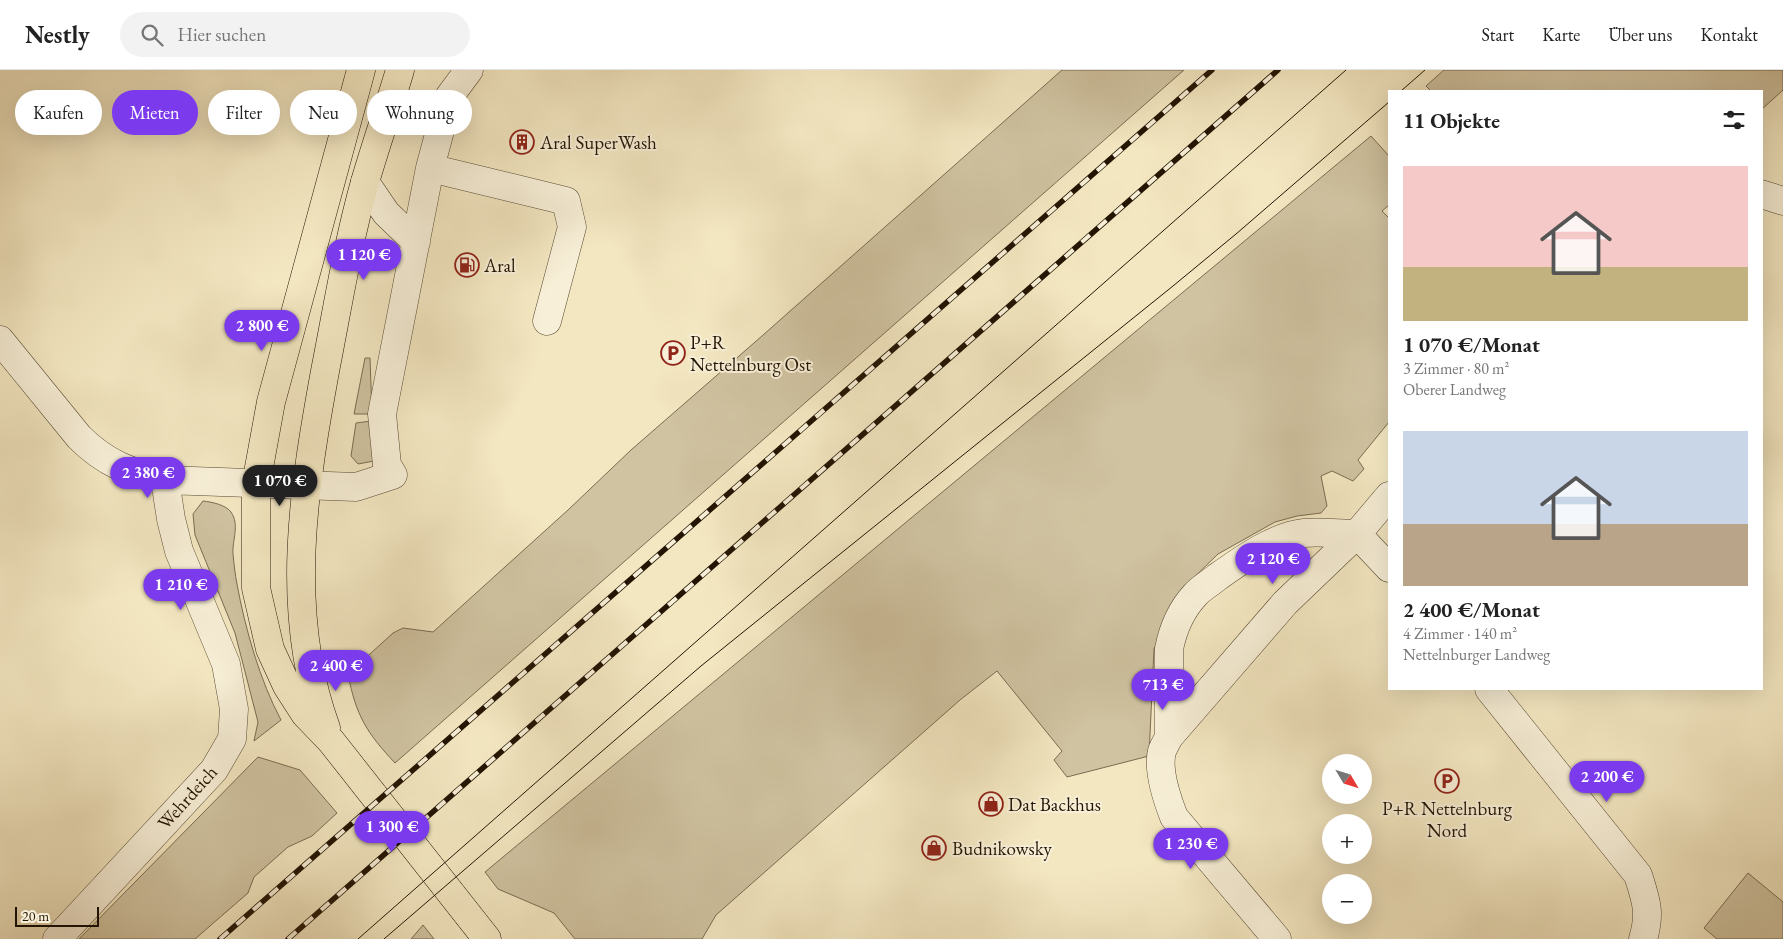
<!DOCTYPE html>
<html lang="de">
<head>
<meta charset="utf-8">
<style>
	body { margin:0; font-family:"EB Garamond",serif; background:#f2f2f2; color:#222; height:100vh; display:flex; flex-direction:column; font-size:19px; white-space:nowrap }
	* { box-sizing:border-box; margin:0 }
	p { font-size:16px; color:#767676 }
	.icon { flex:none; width:28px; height:28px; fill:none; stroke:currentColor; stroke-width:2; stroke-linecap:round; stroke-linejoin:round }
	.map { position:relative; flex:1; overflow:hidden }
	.details { position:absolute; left:1388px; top:20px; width:375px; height:600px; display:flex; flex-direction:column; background:#fff; border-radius:0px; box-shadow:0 5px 20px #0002 }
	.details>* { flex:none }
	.banner { position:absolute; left:15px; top:20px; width:475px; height:45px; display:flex; gap:10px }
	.needle { width:32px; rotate:128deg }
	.fabs { position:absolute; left:1322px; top:684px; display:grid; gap:10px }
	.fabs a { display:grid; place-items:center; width:50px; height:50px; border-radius:50%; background:#fff; box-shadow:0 5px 20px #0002; font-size:25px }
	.scale { position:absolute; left:15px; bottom:12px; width:84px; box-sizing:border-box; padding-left:5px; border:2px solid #231403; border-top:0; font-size:14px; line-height:18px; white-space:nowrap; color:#231403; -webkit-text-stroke:4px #f7efd7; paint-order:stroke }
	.price { position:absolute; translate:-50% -42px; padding:0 11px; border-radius:18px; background:#7c3aed; color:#fff; font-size:16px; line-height:32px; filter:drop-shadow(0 1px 2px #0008) }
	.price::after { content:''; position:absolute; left:50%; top:30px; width:15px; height:11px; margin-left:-8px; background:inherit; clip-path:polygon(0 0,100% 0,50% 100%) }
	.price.selected { background:#222; color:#fff }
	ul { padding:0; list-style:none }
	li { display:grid; align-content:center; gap:10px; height:265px; padding:0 15px }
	li span { display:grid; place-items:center; height:155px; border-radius:0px; color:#555 }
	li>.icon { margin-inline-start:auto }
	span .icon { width:90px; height:90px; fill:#fffc; stroke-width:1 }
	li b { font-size:21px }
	h2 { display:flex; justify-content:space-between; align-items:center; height:60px; padding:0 15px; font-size:21px }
	.chip { padding:0 18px; border-radius:22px; background:#fff; box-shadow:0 5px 20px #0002; font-size:18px; line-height:45px }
	.chip.selected { background:#7c3aed; color:#fff }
	header { display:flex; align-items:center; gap:30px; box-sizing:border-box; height:70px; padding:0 25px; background:#fff; border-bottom:1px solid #e0e0e0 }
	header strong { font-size:24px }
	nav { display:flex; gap:28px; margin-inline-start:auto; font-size:18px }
	.search { width:350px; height:45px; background:#f2f2f2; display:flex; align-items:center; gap:12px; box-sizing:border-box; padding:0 18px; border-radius:28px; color:#767676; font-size:19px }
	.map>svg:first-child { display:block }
	.green { fill:#d0c3a1; stroke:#7a6c52 }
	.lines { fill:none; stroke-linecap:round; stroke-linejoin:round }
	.minor-casing { stroke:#574932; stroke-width:29 }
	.major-casing { stroke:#231403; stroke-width:29 }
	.minor { stroke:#f7efd7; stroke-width:28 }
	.major { stroke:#f3e7c1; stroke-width:28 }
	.tram { stroke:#231403; stroke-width:1 }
	.rail-casing { stroke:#231403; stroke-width:5.5 }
	.rail { stroke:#f7efd7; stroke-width:4; stroke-dasharray:11; stroke-linecap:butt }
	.labels { text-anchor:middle; stroke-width:4; stroke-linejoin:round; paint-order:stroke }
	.poi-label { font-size:19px; fill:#231403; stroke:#f7efd7; text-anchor:start }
	.street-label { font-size:19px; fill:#231403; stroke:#f7efd7 }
</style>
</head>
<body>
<header>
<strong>Nestly</strong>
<div class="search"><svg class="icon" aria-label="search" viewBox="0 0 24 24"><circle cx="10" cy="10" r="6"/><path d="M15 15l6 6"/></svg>Hier suchen</div>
<nav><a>Start</a><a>Karte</a><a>Über uns</a><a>Kontakt</a></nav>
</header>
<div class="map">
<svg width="1783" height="869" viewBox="0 0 1783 869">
	<rect width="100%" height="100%" fill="#f3e7c1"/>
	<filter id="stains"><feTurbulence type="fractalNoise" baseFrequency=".004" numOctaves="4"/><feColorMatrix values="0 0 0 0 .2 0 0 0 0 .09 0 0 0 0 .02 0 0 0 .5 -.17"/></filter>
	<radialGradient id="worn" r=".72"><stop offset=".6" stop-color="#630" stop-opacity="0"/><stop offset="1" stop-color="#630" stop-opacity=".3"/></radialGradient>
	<path class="green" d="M 1062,0 L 1184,0 L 395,693 C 367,663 356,646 348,604 L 393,563 L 403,558 L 433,562 L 568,440 L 631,380 L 762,266 Z
		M 1444,0 L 1783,0 L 1783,20 L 1761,40 L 1761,21 L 1431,21 L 1426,16 Z
		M 1371,66 L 1389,86 L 1389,135 L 1382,141 L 1389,148 L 1389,352 L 1358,390 L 1364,399 L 1353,411 L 1332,401 L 1321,406 L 1327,436 L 1321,443 L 1297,446 L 1275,452 L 1218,484 L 1180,521 L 1154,579 L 1149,686 L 1067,707 L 1054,690 L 1062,681 L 997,601 L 960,630 L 716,845 L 702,869 L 575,869 L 554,843 L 498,819 L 485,802 Z
		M 365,288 L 370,288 L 372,344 L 354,344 Z
		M 371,351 L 374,391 L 358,394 L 351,386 L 356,353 Z
		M 203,431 C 212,432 226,435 231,442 C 240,455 232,470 233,484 C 234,494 235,504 237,514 C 245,558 260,611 281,650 L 254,671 L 258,652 L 235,563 L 195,465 L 193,444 Z
		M 258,687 L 300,700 L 337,743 L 312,766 L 288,777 L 254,807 L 248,823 L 195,869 L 79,869 Z
		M 1748,803 L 1783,832 L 1783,869 L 1717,869 L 1704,858 Z
		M 423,855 L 434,869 L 411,869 Z"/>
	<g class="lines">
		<g class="minor-casing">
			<path id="minor" d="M 430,98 L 449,27 L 469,0
				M 365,112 L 386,143 L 416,172
				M 1761,124 L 1783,131
				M 0,270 L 79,367 C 105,393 130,403 165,410 L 356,417 L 393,405 L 387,395 L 382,344 L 430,98 L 566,131 L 572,157 L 547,251
				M 1357,464 L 1389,498
				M 1489,619 L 1638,805 C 1646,830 1651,843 1643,869
				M 1169,667 L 1169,579 C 1173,559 1181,540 1195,525 C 1201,518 1209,514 1216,508 C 1240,491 1274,466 1304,463 C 1321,461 1340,464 1357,464
				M 57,869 L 214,700 L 232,669 L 234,639 L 226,594 L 179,481 L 171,449 L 165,410
				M 1277,869 L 1174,747 C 1167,729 1157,700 1162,681 C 1164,676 1167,671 1169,667 L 1285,533 L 1357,464 L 1389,426"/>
		</g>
		<g class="major-casing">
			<path id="major" d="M 361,0 L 271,332 L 256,414 L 256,518 L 270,579 L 287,616 L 305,644 L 331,671 L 487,869
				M 326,658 C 283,541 304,415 326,296 C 338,235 348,172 365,112 C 376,74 389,37 400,0"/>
		</g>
		<use href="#minor" class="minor"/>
		<use href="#major" class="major"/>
		<path class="tram" d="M 1401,21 L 1425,0
			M 358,869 L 1346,0
			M 384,869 L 701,596 L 1173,216 L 1236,164 L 1389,32"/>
		<g class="rail-casing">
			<path id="rail" d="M 220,869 L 1212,0
				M 288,869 L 1278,0"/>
		</g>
		<use href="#rail" class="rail"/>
	</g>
	<defs>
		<g id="building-ring" transform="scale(1.25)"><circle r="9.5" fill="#f7efd7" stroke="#8f2418" stroke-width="1.5"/><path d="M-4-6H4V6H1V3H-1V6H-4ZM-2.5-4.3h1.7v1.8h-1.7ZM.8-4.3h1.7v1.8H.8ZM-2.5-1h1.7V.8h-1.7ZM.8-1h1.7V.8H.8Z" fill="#8f2418"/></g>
		<g id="fuel-ring" transform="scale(1.25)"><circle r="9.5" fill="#f7efd7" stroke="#8f2418" stroke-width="1.5"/><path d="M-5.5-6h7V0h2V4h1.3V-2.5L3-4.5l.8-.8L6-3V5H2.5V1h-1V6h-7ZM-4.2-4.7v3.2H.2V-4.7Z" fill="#8f2418"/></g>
		<g id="parking-ring" transform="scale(1.25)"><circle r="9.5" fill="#f7efd7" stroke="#8f2418" stroke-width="1.5"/><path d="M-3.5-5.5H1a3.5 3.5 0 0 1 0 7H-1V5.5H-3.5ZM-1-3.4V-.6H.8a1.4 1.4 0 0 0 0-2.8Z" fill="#8f2418"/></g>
		<g id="shop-ring" transform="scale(1.25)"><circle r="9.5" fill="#f7efd7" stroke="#8f2418" stroke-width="1.5"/><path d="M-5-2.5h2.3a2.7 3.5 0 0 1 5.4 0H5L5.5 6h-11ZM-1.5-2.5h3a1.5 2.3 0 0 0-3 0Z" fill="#8f2418"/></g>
	</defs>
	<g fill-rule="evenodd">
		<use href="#building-ring" x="522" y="72"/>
		<use href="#fuel-ring" x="467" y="195"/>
		<use href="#parking-ring" x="673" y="283"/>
		<use href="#parking-ring" x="1447" y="711"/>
		<use href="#shop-ring" x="991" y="734"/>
		<use href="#shop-ring" x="934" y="778"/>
	</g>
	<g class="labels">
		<g class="poi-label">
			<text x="540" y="79">Aral SuperWash</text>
			<text x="484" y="202">Aral</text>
			<text x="690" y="279">P+R<tspan x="690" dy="22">Nettelnburg Ost</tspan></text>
			<text x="1008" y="741">Dat Backhus</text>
			<text x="1447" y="745" text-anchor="middle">P+R Nettelnburg<tspan x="1447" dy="22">Nord</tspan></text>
			<text x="952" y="785">Budnikowsky</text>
		</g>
		<g class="street-label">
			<text transform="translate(187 727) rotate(-48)" y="7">Wehrdeich</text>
		</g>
	</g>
	<rect width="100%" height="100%" filter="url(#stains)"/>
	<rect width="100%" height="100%" fill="url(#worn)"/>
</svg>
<div class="fabs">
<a><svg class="needle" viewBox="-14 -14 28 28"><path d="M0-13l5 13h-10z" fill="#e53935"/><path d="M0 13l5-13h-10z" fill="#767676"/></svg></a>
<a>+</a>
<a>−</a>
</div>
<div class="scale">20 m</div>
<b class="price" style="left:364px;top:211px">1 120 €</b>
<b class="price" style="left:262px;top:282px">2 800 €</b>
<b class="price" style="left:148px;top:429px">2 380 €</b>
<b class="price selected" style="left:280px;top:437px">1 070 €</b>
<b class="price" style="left:1273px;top:515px">2 120 €</b>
<b class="price" style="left:181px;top:541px">1 210 €</b>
<b class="price" style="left:336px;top:622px">2 400 €</b>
<b class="price" style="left:1163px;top:641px">713 €</b>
<b class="price" style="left:1607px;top:733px">2 200 €</b>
<b class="price" style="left:392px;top:783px">1 300 €</b>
<b class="price" style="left:1191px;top:800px">1 230 €</b>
<div class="banner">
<a class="chip">Kaufen</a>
<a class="chip selected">Mieten</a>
<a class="chip">Filter</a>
<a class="chip">Neu</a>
<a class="chip">Wohnung</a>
</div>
<section class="details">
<h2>11 Objekte<svg class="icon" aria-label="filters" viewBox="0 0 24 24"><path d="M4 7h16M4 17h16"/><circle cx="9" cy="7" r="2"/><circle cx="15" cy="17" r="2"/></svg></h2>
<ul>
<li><span style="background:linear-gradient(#f6c9c9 65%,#c2b280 0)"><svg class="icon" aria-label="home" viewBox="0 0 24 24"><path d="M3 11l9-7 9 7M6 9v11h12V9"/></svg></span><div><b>1 070 €/Monat</b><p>3 Zimmer · 80 m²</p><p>Oberer Landweg</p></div></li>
<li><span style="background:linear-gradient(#c9d6e8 60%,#b9a48a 0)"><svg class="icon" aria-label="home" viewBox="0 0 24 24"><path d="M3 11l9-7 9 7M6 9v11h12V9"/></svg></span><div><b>2 400 €/Monat</b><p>4 Zimmer · 140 m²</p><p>Nettelnburger Landweg</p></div></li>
</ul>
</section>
</div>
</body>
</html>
